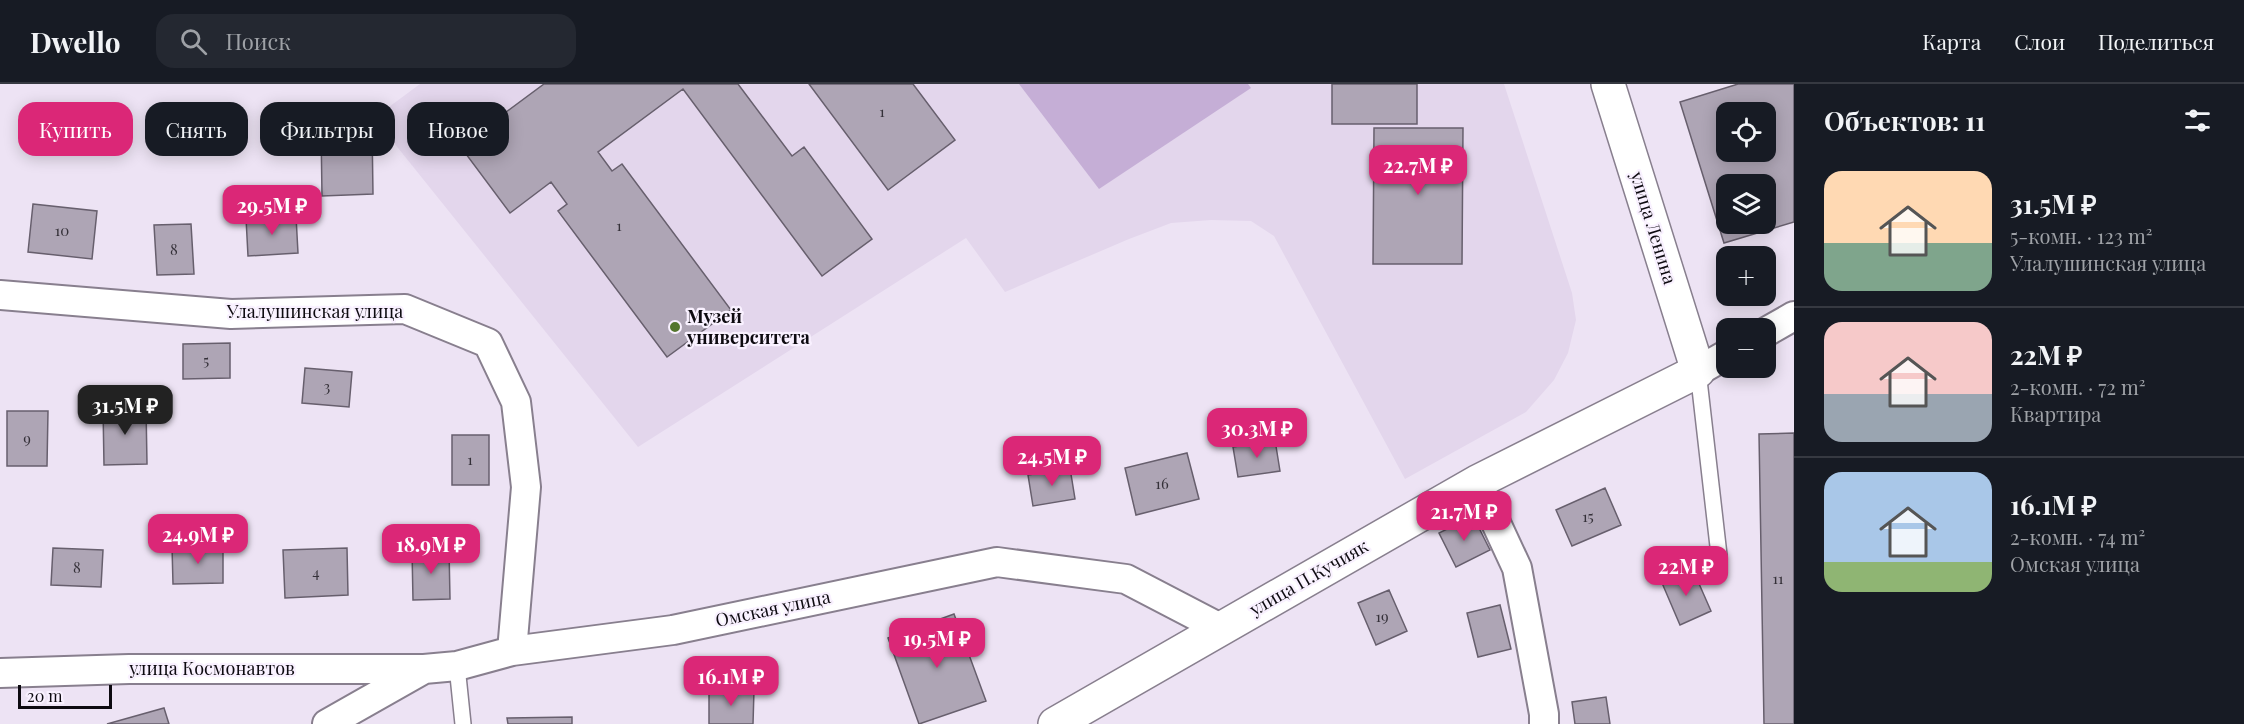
<!DOCTYPE html>
<html lang="ru">
<head>
<meta charset="utf-8">
<style>
	body { margin:0; font-family:"Playfair Display",serif; background:#242831; color:#f1f3f6; height:100vh; display:flex; flex-direction:column; font-size:22px; white-space:nowrap }
	* { box-sizing:border-box; margin:0 }
	p { font-size:20px; color:#9ea1a6 }
	.icon { flex:none; width:33px; height:33px; fill:none; stroke:currentColor; stroke-width:2; stroke-linecap:round; stroke-linejoin:round }
	.map { position:relative; flex:1; overflow:hidden }
	.details { display:flex; flex-direction:column; background:#171b24; width:450px }
	.details>* { flex:none }
	.banner { position:absolute; left:18px; top:18px; width:570px; height:54px; display:flex; gap:12px }
	.buttons { position:absolute; left:1716px; top:18px; display:grid; gap:12px }
	.buttons a { display:grid; place-items:center; width:60px; height:60px; border-radius:12px; background:#171b24; box-shadow:0 3px 15px #0003; font-size:30px }
	.scale { position:absolute; left:18px; bottom:15px; width:94px; box-sizing:border-box; padding-left:6px; border:3px solid #0d0a10; border-top:0; font-size:16px; line-height:21px; white-space:nowrap; color:#0d0a10; -webkit-text-stroke:4px #f9f1ff; paint-order:stroke }
	.price { position:absolute; translate:-50% -51px; padding:0 14px; border-radius:12px; background:#db2777; color:#fff; font-size:20px; line-height:39px; filter:drop-shadow(0 2px 3px #0008) }
	.price::after { content:''; position:absolute; left:50%; top:36px; width:18px; height:14px; margin-left:-9px; background:inherit; clip-path:polygon(0 0,100% 0,50% 100%) }
	.price.active { background:#222; color:#fff }
	ul { padding:0; list-style:none }
	li { display:flex; align-items:center; gap:18px; height:150px; padding:0 30px }
	li+li { border-top:2px solid #363941 }
	li span { display:grid; place-items:center; flex:none; width:168px; height:120px; border-radius:18px; color:#555 }
	li>.icon { margin-inline-start:auto }
	span .icon { width:72px; height:72px; fill:#fffc; stroke-width:1 }
	li b { font-size:26px }
	h2 { display:flex; justify-content:space-between; align-items:center; height:72px; padding:0 30px; font-size:26px }
	.tag { padding:0 21px; border-radius:18px; background:#171b24; box-shadow:0 3px 15px #0003; font-size:21px; line-height:54px }
	.tag.active { background:#db2777; color:#fff }
	header { display:flex; align-items:center; gap:36px; box-sizing:border-box; height:84px; padding:0 30px; background:#171b24; border-bottom:2px solid #363941 }
	header strong { font-size:28px }
	nav { display:flex; gap:33px; margin-inline-start:auto; font-size:21px }
	.search { width:420px; height:54px; background:#242831; display:flex; align-items:center; gap:15px; box-sizing:border-box; padding:0 21px; border-radius:18px; color:#9ea1a6; font-size:22px }
	main { display:flex; flex:1; min-height:0 }
	.map>svg:first-child { display:block }
	.built { fill:#e3d6ec }
	.green { fill:#c5aed6 }
	.building { fill:#aea5b5; stroke:#675f6d; stroke-width:1.5; fill-rule:evenodd }
	.lines { fill:none; stroke-linecap:round; stroke-linejoin:round }
	.lane-casing { stroke:#887f8e; stroke-width:18 }
	.street-casing { stroke:#887f8e; stroke-width:32 }
	.secondary-casing { stroke:#887f8e; stroke-width:36 }
	.lane { stroke:#fff; stroke-width:15 }
	.street { stroke:#fff; stroke-width:28 }
	.secondary { stroke:#fff; stroke-width:33 }
	.poi-dot { fill:#54762e; stroke:#f9f1ff; stroke-width:2 }
	.labels { text-anchor:middle; stroke-width:4.5; stroke-linejoin:round; paint-order:stroke }
	.number-label { font-size:15px; fill:#353139 }
	.street-label { font-size:18px; fill:#0d0a10; stroke:#f9f1ff }
	.poi-label { font-size:18px; font-weight:bold; fill:#0d0a10; stroke:#f9f1ff; text-anchor:start }
</style>
</head>
<body>
<header>
<strong>Dwello</strong>
<div class="search"><svg class="icon" aria-label="search" viewBox="0 0 24 24"><circle cx="10" cy="10" r="6"/><path d="M15 15l6 6"/></svg>Поиск</div>
<nav><a>Карта</a><a>Слои</a><a>Поделиться</a></nav>
</header>
<main>
<div class="map">
<svg width="1794" height="640" viewBox="0 0 1794 640">
	<rect width="100%" height="100%" fill="#ede3f4"/>
	<path class="built" d="M 420,0 L 1504,0 L 1572,209 L 1576,236 L 1568,269 L 1554,296 L 1526,328 L 1405,395 L 1274,152 L 1251,137 L 1211,136 L 1171,139 L 1129,155 L 1005,208 L 966,154 L 638,363 L 374,34 Z"/>
	<path class="green" d="M 1019,0 L 1248,0 L 1251,4 L 1099,105 Z"/>
	<path class="building" d="M 544,0 L 738,0 L 792,72 L 804,63 L 872,155 L 822,192 L 683,5 L 598,68 L 612,87 L 622,80 L 731,226 L 667,273 L 558,127 L 567,120 L 551,98 L 510,129 L 460,62 Z
		M 809,0 L 913,0 L 955,56 L 888,106 Z
		M 1332,0 L 1417,0 L 1417,40 L 1332,40 Z
		M 1738,0 L 1794,0 L 1794,138 L 1724,159 L 1680,18 ZM 1726,28 L 1766,28 L 1766,68 L 1726,68 ZM 1726,100 L 1766,100 L 1766,140 L 1726,140 Z
		M 372,42 L 373,110 L 322,112 L 321,43 Z
		M 1374,44 L 1463,44 L 1462,180 L 1373,180 Z
		M 33,120 L 97,127 L 92,175 L 28,168 Z
		M 296,132 L 298,169 L 248,172 L 246,134 Z
		M 191,140 L 194,190 L 157,191 L 154,141 Z
		M 230,259 L 230,294 L 183,295 L 183,260 Z
		M 305,284 L 352,288 L 349,323 L 302,319 Z
		M 146,323 L 147,380 L 104,381 L 103,324 Z
		M 7,327 L 48,327 L 47,382 L 7,382 Z
		M 1794,349 L 1794,640 L 1764,640 L 1759,350 Z
		M 452,351 L 489,351 L 489,401 L 452,401 Z
		M 1275,356 L 1280,387 L 1238,393 L 1233,363 Z
		M 1187,369 L 1199,415 L 1136,431 L 1125,384 Z
		M 1070,384 L 1075,415 L 1033,422 L 1028,391 Z
		M 1605,404 L 1621,441 L 1572,462 L 1556,426 Z
		M 1473,432 L 1490,466 L 1456,483 L 1439,449 Z
		M 172,462 L 223,462 L 223,499 L 173,500 Z
		M 53,464 L 103,466 L 101,503 L 51,501 Z
		M 347,464 L 348,511 L 285,514 L 283,466 Z
		M 449,465 L 450,515 L 413,516 L 412,466 Z
		M 1693,486 L 1711,527 L 1680,541 L 1662,499 Z
		M 1389,506 L 1407,547 L 1376,561 L 1358,519 Z
		M 1500,521 L 1511,565 L 1478,573 L 1467,529 Z
		M 954,530 L 986,617 L 919,640 L 888,554 Z
		M 709,606 L 754,606 L 753,640 L 709,640 Z
		M 1606,613 L 1610,640 L 1575,640 L 1572,618 Z
		M 164,624 L 169,640 L 107,640 Z
		M 572,633 L 572,640 L 508,640 L 507,634 Z"/>
	<g class="lines">
		<g class="lane-casing">
			<path id="lane" d="M 1698,287 L 1719,471
				M 457,582 L 463,640"/>
		</g>
		<g class="street-casing">
			<path id="street" d="M 0,211 L 231,230 L 405,225 L 488,259 L 516,318 L 526,403 L 512,567
				M 1766,248 L 1794,232
				M 1698,287 L 1726,271
				M 1477,398 L 1517,484 L 1544,630 L 1544,640
				M 0,589 L 129,585 L 422,585
				M 327,640 L 424,585 L 457,582 L 512,567 L 673,546 L 997,478 L 1126,495 L 1222,545"/>
		</g>
		<g class="secondary-casing">
			<path id="secondary" d="M 1055,640 L 1477,398 L 1698,287 L 1608,0"/>
		</g>
		<use href="#lane" class="lane"/>
		<use href="#street" class="street"/>
		<use href="#secondary" class="secondary"/>
	</g>
	<circle class="poi-dot" cx="675" cy="243" r="6"/>
	<g class="labels">
		<g class="number-label">
			<text x="882" y="33">1</text>
			<text x="619" y="147">1</text>
			<text x="62" y="152">10</text>
			<text x="174" y="171">8</text>
			<text x="206" y="282">5</text>
			<text x="327" y="308">3</text>
			<text x="27" y="360">9</text>
			<text x="470" y="381">1</text>
			<text x="1162" y="405">16</text>
			<text x="1588" y="438">15</text>
			<text x="77" y="489">8</text>
			<text x="316" y="494">4</text>
			<text x="1778" y="500">11</text>
			<text x="1382" y="538">19</text>
		</g>
		<g class="street-label">
			<text transform="translate(1653 144) rotate(73)" y="6">улица Ленина</text>
			<text x="315" y="234">Улалушинская улица</text>
			<text transform="translate(1309 494) rotate(-30)" y="6">улица П.Кучияк</text>
			<text transform="translate(773 525) rotate(-12)" y="6">Омская улица</text>
			<text x="212" y="591">улица Космонавтов</text>
		</g>
		<g class="poi-label">
			<text x="687" y="239">Музей<tspan x="687" dy="21">университета</tspan></text>
		</g>
	</g>
</svg>
<div class="buttons">
<a><svg class="icon" aria-label="locate" viewBox="0 0 24 24"><circle cx="12" cy="12" r="6"/><path d="M12 2v4M12 18v4M2 12h4M18 12h4"/></svg></a>
<a><svg class="icon" aria-label="layers" viewBox="0 0 24 24"><path d="M12 4l9 5-9 5-9-5zM3 14l9 5 9-5"/></svg></a>
<a>+</a>
<a>−</a>
</div>
<div class="scale">20 m</div>
<b class="price" style="left:1418px;top:112px">22.7M ₽</b>
<b class="price" style="left:272px;top:152px">29.5M ₽</b>
<b class="price active" style="left:125px;top:352px">31.5M ₽</b>
<b class="price" style="left:1257px;top:375px">30.3M ₽</b>
<b class="price" style="left:1052px;top:403px">24.5M ₽</b>
<b class="price" style="left:1464px;top:458px">21.7M ₽</b>
<b class="price" style="left:198px;top:481px">24.9M ₽</b>
<b class="price" style="left:431px;top:491px">18.9M ₽</b>
<b class="price" style="left:1686px;top:513px">22M ₽</b>
<b class="price" style="left:937px;top:585px">19.5M ₽</b>
<b class="price" style="left:731px;top:623px">16.1M ₽</b>
<div class="banner">
<a class="tag active">Купить</a>
<a class="tag">Снять</a>
<a class="tag">Фильтры</a>
<a class="tag">Новое</a>
</div>
</div>
<section class="details">
<h2>Объектов: 11<svg class="icon" aria-label="filters" viewBox="0 0 24 24"><path d="M4 7h16M4 17h16"/><circle cx="9" cy="7" r="2"/><circle cx="15" cy="17" r="2"/></svg></h2>
<ul>
<li><span style="background:linear-gradient(#ffd9b3 60%,#7fa58c 0)"><svg class="icon" aria-label="home" viewBox="0 0 24 24"><path d="M3 11l9-7 9 7M6 9v11h12V9"/></svg></span><div><b>31.5M ₽</b><p>5-комн. · 123 m²</p><p>Улалушинская улица</p></div></li>
<li><span style="background:linear-gradient(#f6c9c9 60%,#9aa5b1 0)"><svg class="icon" aria-label="home" viewBox="0 0 24 24"><path d="M3 11l9-7 9 7M6 9v11h12V9"/></svg></span><div><b>22M ₽</b><p>2-комн. · 72 m²</p><p>Квартира</p></div></li>
<li><span style="background:linear-gradient(#a9c7e8 75%,#8fb573 0)"><svg class="icon" aria-label="home" viewBox="0 0 24 24"><path d="M3 11l9-7 9 7M6 9v11h12V9"/></svg></span><div><b>16.1M ₽</b><p>2-комн. · 74 m²</p><p>Омская улица</p></div></li>
</ul>
</section>
</main>
</body>
</html>
